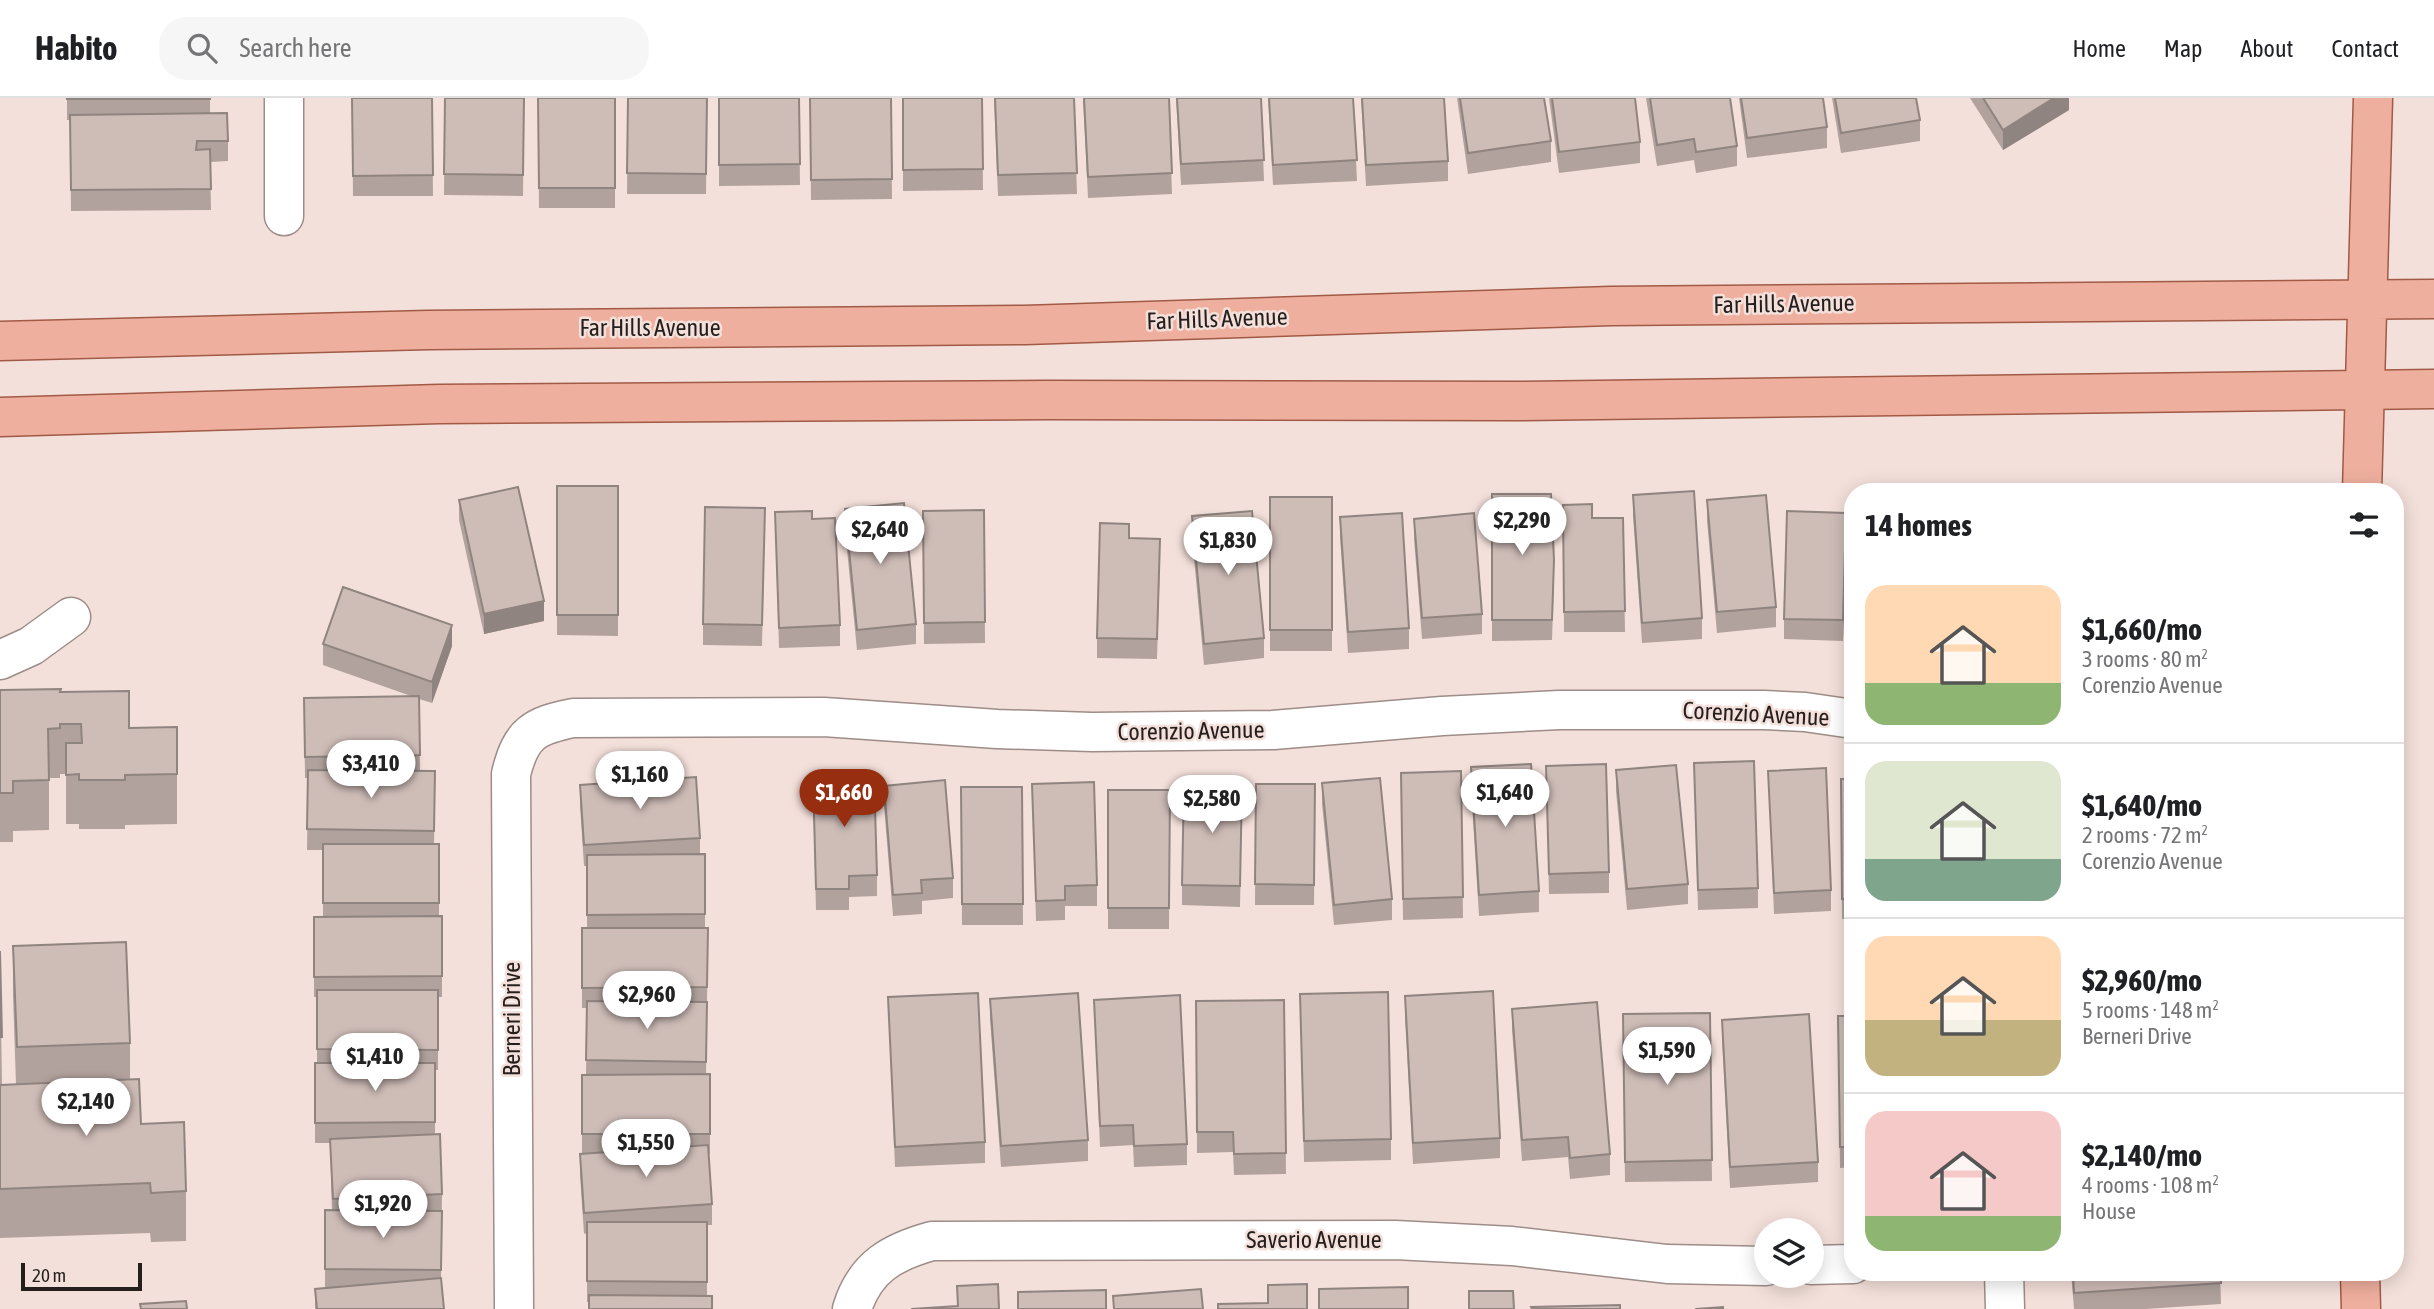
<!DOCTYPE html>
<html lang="en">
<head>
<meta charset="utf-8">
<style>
	body { margin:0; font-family:"Asap Condensed",sans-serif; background:#f6f6f6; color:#202124; height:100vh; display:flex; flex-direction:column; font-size:26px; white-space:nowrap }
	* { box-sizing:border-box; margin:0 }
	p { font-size:23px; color:#757577 }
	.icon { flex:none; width:38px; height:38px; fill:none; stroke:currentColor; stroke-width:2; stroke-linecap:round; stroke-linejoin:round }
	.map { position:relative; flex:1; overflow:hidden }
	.sheet { position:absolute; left:1844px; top:385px; width:560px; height:798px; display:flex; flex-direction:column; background:#fff; border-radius:28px; box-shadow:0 4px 18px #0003 }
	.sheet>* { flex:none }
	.tools { position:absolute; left:1754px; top:1120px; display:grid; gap:14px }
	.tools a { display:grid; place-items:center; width:70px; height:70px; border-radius:50%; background:#fff; box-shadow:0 4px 18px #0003; font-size:35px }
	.scale { position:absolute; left:21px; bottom:18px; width:121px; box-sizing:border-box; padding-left:7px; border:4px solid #241e1c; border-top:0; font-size:19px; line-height:24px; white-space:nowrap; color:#241e1c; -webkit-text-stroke:5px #f4e0db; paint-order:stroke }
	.price { position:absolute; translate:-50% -60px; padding:0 16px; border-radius:24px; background:#fff; color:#222; font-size:23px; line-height:46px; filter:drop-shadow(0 2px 4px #0008) }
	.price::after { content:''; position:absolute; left:50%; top:42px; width:21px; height:16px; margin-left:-10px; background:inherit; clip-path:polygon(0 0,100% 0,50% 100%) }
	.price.selected { background:#962e0f; color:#fff }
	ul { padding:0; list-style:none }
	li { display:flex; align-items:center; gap:21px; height:175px; padding:0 21px }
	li+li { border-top:2px solid #e0e0e0 }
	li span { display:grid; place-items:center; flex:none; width:196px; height:140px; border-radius:21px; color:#555 }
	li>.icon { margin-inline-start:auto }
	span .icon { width:84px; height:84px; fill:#fffc; stroke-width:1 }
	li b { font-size:30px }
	h2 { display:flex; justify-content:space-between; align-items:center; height:84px; padding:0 21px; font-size:30px }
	header { display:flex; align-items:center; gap:42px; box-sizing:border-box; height:98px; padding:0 35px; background:#fff; border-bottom:2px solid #e0e0e0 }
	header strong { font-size:33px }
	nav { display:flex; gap:38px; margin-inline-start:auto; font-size:24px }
	.search { width:490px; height:63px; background:#f6f6f6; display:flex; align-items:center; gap:18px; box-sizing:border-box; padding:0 24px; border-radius:28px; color:#757577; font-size:26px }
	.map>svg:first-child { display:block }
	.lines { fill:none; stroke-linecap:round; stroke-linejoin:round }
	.minor-casing { stroke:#9d8c87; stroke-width:41 }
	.major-casing { stroke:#a15a46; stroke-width:41 }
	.minor { stroke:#fff; stroke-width:38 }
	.major { stroke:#efaf9e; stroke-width:38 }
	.wall { fill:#b1a29d }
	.shaded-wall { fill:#908480 }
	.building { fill:#cebcb7; stroke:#908480; stroke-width:2 }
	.labels { text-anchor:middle; stroke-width:5; stroke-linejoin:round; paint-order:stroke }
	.street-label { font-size:24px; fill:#241e1c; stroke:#f4e0db }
</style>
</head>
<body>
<header>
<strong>Habito</strong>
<div class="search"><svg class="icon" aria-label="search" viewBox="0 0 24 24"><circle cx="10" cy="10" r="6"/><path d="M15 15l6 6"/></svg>Search here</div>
<nav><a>Home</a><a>Map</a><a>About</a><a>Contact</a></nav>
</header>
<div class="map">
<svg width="2434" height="1211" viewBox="0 0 2434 1211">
	<rect width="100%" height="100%" fill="#f4e0db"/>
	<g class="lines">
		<g class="minor-casing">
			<path id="minor" d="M 284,0 L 284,118
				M 0,562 L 31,548 L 71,519
				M 1811,1167 L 1853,1166
				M 2004,1174 L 2005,1211
				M 514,1211 L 511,676 C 521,635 534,628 573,620 L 824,619 L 997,631 L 1092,634 L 1273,632 L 1442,618 L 1559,612 L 1764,612 L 1805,614 L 1853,621
				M 852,1211 C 865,1169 892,1154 932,1143 L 1395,1142 L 1512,1148 L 1667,1166 L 1766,1168"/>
		</g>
		<g class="major-casing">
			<path id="major" d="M 0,243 L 428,232 L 1025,227 L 1611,208 L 2434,201
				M 0,319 L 439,306 L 1046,302 L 1517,303 L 2434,291
				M 2362,394 L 2373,0
				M 2360,1174 L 2361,1211"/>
		</g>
		<use href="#minor" class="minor"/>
		<use href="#major" class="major"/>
	</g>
	<path class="wall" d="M 67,0 L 210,0 L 210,15 L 228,43 L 228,63 L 210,64 L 211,112 L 71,113 L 70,22 L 67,22 Z
		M 352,0 L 432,0 L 433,98 L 353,98 Z
		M 445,0 L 524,0 L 523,98 L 444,97 Z
		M 538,0 L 615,0 L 615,110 L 539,110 Z
		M 628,0 L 707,0 L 706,96 L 627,96 Z
		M 719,0 L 799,0 L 800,87 L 719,88 Z
		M 810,0 L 891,0 L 892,101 L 811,102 Z
		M 903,0 L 982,0 L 983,92 L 903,93 Z
		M 994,0 L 1074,0 L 1077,96 L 998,98 Z
		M 1083,0 L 1169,0 L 1172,96 L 1088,100 Z
		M 1176,0 L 1261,0 L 1264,83 L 1181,87 Z
		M 1268,0 L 1353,0 L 1357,83 L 1273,87 Z
		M 1361,0 L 1444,0 L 1448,63 L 1448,83 L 1366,88 Z
		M 1457,0 L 1544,0 L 1551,43 L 1551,64 L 1468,76 Z
		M 1549,0 L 1635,0 L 1640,44 L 1640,65 L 1559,75 Z
		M 1646,0 L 1730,0 L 1737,48 L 1737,68 L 1696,75 L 1694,62 L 1657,68 Z
		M 1739,0 L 1823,0 L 1827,29 L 1827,50 L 1747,60 Z
		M 1832,0 L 1916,0 L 1920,22 L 1920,43 L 1841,55 Z
		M 1970,0 L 2069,0 L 2069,12 L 2003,52 Z
		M 557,388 L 618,388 L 618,538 L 557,537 Z
		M 1492,396 L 1554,482 L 1552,542 L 1492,543 Z
		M 1633,397 L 1702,520 L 1702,541 L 1642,545 L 1633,418 Z
		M 1270,399 L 1332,399 L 1332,553 L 1270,553 Z
		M 459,402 L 544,523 L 484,536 L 459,422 Z
		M 1707,402 L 1776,509 L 1776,529 L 1717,535 L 1707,423 Z
		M 1563,407 L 1592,420 L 1623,420 L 1625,534 L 1564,534 Z
		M 765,410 L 762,548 L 703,547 L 703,526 Z
		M 845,411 L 916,526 L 916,546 L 857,552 L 845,432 Z
		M 984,412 L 985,545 L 924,546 L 923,413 Z
		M 775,414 L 812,421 L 840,527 L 840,548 L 779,550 Z
		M 1192,418 L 1264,540 L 1264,560 L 1204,567 L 1192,439 Z
		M 1340,419 L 1409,530 L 1409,551 L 1348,555 L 1340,439 Z
		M 1414,421 L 1482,516 L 1482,536 L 1422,541 L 1414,441 Z
		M 1846,436 L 1843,543 L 1784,541 L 1784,521 Z
		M 1129,440 L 1160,461 L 1157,561 L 1097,560 L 1097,540 Z
		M 323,546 L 452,548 L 432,605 L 419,601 L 420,673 L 435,673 L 434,746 L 439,746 L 439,818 L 442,818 L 442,899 L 438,899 L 438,972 L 435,972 L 435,1036 L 442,1096 L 441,1183 L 444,1211 L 315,1211 L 315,1191 L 325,1190 L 325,1112 L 332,1112 L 330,1045 L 315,1045 L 315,965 L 317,965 L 317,899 L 314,899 L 314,819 L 323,819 L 323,752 L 307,752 L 308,680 L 305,680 L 304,600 L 411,598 L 323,567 Z
		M 0,592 L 61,594 L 129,630 L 177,629 L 177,726 L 125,727 L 125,731 L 79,731 L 79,726 L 66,726 L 66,676 L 60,676 L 60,680 L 49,680 L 49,732 L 13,733 L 13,744 L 0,744 Z
		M 1694,665 L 1758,790 L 1758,810 L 1698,812 Z
		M 1546,668 L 1609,774 L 1609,795 L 1549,796 Z
		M 1471,669 L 1539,793 L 1539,814 L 1479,818 L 1471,690 Z
		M 1616,672 L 1688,786 L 1688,806 L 1627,812 L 1616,693 Z
		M 1461,673 L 1463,820 L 1403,822 L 1401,675 Z
		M 1768,673 L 1831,792 L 1831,813 L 1774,816 Z
		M 1841,681 L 1853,681 L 1853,821 L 1842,821 Z
		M 1322,685 L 1392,801 L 1392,822 L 1334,827 L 1322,706 Z
		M 1032,686 L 1097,787 L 1097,808 L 1065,808 L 1065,822 L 1036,823 Z
		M 1256,686 L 1315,686 L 1314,807 L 1255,807 Z
		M 580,687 L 700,740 L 700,756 L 705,756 L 705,830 L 708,830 L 706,976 L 710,976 L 710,1056 L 709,1056 L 712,1106 L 712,1127 L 707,1127 L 707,1197 L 587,1204 L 587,1135 L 584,1136 L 580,1077 L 580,1056 L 582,1056 L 582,977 L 586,977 L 587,910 L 582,910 L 582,830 L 587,830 L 587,768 L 584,768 L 580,707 Z
		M 884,688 L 953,780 L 953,800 L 922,803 L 922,816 L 893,818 L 884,708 Z
		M 961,689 L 1022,689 L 1023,827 L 962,827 Z
		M 1108,692 L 1170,692 L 1169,831 L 1108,831 Z
		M 813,698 L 877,777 L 877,798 L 849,799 L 849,812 L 816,812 Z
		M 1242,708 L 1240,809 L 1182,807 L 1182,787 Z
		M 13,848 L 130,945 L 130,982 L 141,1026 L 186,1093 L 186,1143 L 151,1144 L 150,1135 L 0,1140 L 0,853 L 2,987 L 16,986 L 13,898 Z
		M 1300,896 L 1391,1041 L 1391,1062 L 1304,1064 Z
		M 1405,898 L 1500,1040 L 1500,1060 L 1413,1066 L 1405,918 Z
		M 888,899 L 985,1044 L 985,1065 L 895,1069 Z
		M 990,901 L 1088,1042 L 1088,1063 L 1001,1069 L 990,921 Z
		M 1094,902 L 1187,1046 L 1187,1067 L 1134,1069 L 1133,1047 L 1100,1049 Z
		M 1284,902 L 1286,1076 L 1234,1077 L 1233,1054 L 1197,1055 L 1196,903 Z
		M 1512,911 L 1610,1056 L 1610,1077 L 1570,1081 L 1568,1059 L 1522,1063 L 1512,932 Z
		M 1710,915 L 1712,1083 L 1625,1084 L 1623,916 Z
		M 1838,918 L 1853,918 L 1853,1069 L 1840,1070 Z
		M 1722,922 L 1818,1064 L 1818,1084 L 1730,1090 L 1722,942 Z
		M 2071,1174 L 2220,1174 L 2221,1206 L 2145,1211 L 2074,1211 Z"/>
	<path class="shaded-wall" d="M 2054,0 L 2069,0 L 2069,12 L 2003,52 L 2003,32 Z
		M 1846,415 L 1846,436 L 1843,543 L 1843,522 Z
		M 544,503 L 544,523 L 484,536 L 484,516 Z
		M 452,527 L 452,548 L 432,605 L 432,584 Z"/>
	<path class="building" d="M 67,0 L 210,0 L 210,1 L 67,1 Z
		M 352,0 L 432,0 L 433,77 L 353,78 Z
		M 445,0 L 524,0 L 523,77 L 444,76 Z
		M 538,0 L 615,0 L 615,90 L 539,90 Z
		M 628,0 L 707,0 L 706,76 L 627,75 Z
		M 719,0 L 799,0 L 800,66 L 719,67 Z
		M 810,0 L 891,0 L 892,81 L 811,82 Z
		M 903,0 L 982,0 L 983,71 L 903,72 Z
		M 995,0 L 1074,0 L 1077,75 L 998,77 Z
		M 1084,0 L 1169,0 L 1172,75 L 1088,79 Z
		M 1177,0 L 1261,0 L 1264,62 L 1181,66 Z
		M 1269,0 L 1353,0 L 1357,62 L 1273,67 Z
		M 1362,0 L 1444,0 L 1448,63 L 1366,67 Z
		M 1460,0 L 1544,0 L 1551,43 L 1468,55 Z
		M 1552,0 L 1635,0 L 1640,44 L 1559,54 Z
		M 1650,0 L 1730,0 L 1737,48 L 1696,54 L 1694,41 L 1657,47 Z
		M 1741,0 L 1823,0 L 1827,29 L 1747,40 Z
		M 1835,0 L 1916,0 L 1920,22 L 1841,35 Z
		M 1983,0 L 2054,0 L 2003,32 Z
		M 227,15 L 228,43 L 197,43 L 196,52 L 210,51 L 211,91 L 71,92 L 70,17 Z
		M 557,388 L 618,388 L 618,517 L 557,517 Z
		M 518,389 L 544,503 L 484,516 L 459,402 Z
		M 1694,393 L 1702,520 L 1642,525 L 1633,397 Z
		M 1492,396 L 1551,396 L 1554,462 L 1552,522 L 1492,522 Z
		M 1766,397 L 1776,509 L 1717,514 L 1707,402 Z
		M 1270,399 L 1332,399 L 1332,532 L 1270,532 Z
		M 904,405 L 916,526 L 857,532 L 845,411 Z
		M 1592,406 L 1592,420 L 1623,420 L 1625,513 L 1564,514 L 1563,407 Z
		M 705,409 L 765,410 L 762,527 L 703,526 Z
		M 984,412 L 985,524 L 924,525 L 923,413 Z
		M 812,413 L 812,421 L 835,420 L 840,527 L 779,530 L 775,414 Z
		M 1252,413 L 1264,540 L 1204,546 L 1192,418 Z
		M 1787,413 L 1846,415 L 1843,522 L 1784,521 Z
		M 1402,415 L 1409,530 L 1348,534 L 1340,419 Z
		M 1474,415 L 1482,516 L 1422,520 L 1414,421 Z
		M 1100,425 L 1129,426 L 1129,440 L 1160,441 L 1157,541 L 1097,540 Z
		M 343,489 L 452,527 L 432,584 L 323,546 Z
		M 61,591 L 60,594 L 129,593 L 129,630 L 177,629 L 177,676 L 125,677 L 125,682 L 79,682 L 79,676 L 66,677 L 66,645 L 82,645 L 81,626 L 60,626 L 60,630 L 48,631 L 49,682 L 13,683 L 13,695 L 0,695 L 0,592 Z
		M 419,598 L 420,657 L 305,659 L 304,600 Z
		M 1754,663 L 1758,790 L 1698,792 L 1694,665 Z
		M 1531,666 L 1539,793 L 1479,797 L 1471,669 Z
		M 1606,666 L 1609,774 L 1549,776 L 1546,668 Z
		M 1676,667 L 1688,786 L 1627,791 L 1616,672 Z
		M 1826,670 L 1831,792 L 1774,795 L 1768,673 Z
		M 308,672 L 435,673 L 434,733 L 307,731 Z
		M 1461,673 L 1463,799 L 1403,801 L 1401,675 Z
		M 874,676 L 877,777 L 849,778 L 849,791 L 816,791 L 813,678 Z
		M 696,679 L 700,740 L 584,747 L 580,687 Z
		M 1380,680 L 1392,801 L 1334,807 L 1322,685 Z
		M 1841,681 L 1853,681 L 1853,800 L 1842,801 Z
		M 945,682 L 953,780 L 921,782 L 922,795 L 893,797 L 884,688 Z
		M 1094,684 L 1097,787 L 1065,788 L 1065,802 L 1036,803 L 1032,686 Z
		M 1184,686 L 1242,687 L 1240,788 L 1182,787 Z
		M 1256,686 L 1315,686 L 1314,787 L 1255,786 Z
		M 961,689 L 1022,689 L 1023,806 L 962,806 Z
		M 1108,692 L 1170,692 L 1169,810 L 1108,810 Z
		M 323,746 L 439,746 L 439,805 L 323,805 Z
		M 705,756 L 705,816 L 587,817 L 587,757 Z
		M 442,818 L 442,878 L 314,879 L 314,819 Z
		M 582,830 L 708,830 L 707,889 L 582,890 Z
		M 126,844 L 130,945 L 17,949 L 13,848 Z
		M 0,853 L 2,939 L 0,939 Z
		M 317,892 L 438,892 L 438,952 L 317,951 Z
		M 1493,893 L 1500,1040 L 1413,1045 L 1405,898 Z
		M 1388,894 L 1391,1041 L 1304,1043 L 1300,896 Z
		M 978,895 L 985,1044 L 895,1049 L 888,899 Z
		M 1078,895 L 1088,1042 L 1001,1048 L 990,901 Z
		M 1180,897 L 1187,1046 L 1134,1048 L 1133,1027 L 1100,1028 L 1094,902 Z
		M 1284,902 L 1286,1055 L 1234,1056 L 1233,1034 L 1197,1034 L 1196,903 Z
		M 587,903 L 707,904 L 706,964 L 586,962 Z
		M 1597,904 L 1610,1056 L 1570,1060 L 1568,1039 L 1522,1042 L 1512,911 Z
		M 1710,915 L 1712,1062 L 1625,1064 L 1623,916 Z
		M 1809,916 L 1818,1064 L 1730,1069 L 1722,922 Z
		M 1838,918 L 1853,918 L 1853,1049 L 1840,1049 Z
		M 315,965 L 435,965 L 435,1024 L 315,1025 Z
		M 710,976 L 710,1036 L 582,1036 L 582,977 Z
		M 139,981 L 141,1026 L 184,1024 L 186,1093 L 151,1095 L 150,1085 L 0,1091 L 0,987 Z
		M 440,1036 L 442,1096 L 333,1101 L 330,1041 Z
		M 708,1047 L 712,1106 L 584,1115 L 580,1056 Z
		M 325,1112 L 442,1113 L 441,1172 L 325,1171 Z
		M 587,1124 L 707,1124 L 707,1184 L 587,1183 Z
		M 2073,1174 L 2220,1174 L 2221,1185 L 2074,1195 Z
		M 441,1180 L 444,1211 L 317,1211 L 315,1191 Z
		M 998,1186 L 999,1211 L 911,1211 L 958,1208 L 957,1188 Z
		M 1307,1186 L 1307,1211 L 1218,1211 L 1218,1206 L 1268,1205 L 1268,1187 Z
		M 1408,1189 L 1408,1211 L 1319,1211 L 1319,1191 Z
		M 1201,1191 L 1203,1211 L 1114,1211 L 1113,1198 Z
		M 1106,1192 L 1106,1211 L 1018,1211 L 1018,1194 Z
		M 1469,1193 L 1513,1193 L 1514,1211 L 1469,1211 Z
		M 589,1197 L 712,1198 L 712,1211 L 589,1211 Z
		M 186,1203 L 187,1211 L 141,1211 L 140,1206 Z
		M 1620,1207 L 1620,1211 L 1532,1211 L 1531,1209 Z
		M 1723,1209 L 1723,1211 L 1695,1211 Z"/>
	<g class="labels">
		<g class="street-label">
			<text transform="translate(1784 206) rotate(-1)" y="8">Far Hills Avenue</text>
			<text transform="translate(1217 221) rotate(-2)" y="8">Far Hills Avenue</text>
			<text x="650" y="238">Far Hills Avenue</text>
			<text transform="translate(1756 616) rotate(3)" y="8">Corenzio Avenue</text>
			<text transform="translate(1191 633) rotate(-1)" y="8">Corenzio Avenue</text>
			<text transform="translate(512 921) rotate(-90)" y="8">Berneri Drive</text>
			<text x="1314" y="1150">Saverio Avenue</text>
		</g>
	</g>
</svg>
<div class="tools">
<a><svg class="icon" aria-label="layers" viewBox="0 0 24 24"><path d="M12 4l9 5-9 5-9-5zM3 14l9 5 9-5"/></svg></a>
</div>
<div class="scale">20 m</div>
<b class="price" style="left:1522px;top:459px">$2,290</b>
<b class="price" style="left:880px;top:468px">$2,640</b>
<b class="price" style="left:1228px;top:479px">$1,830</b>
<b class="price" style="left:371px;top:702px">$3,410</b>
<b class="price" style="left:640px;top:713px">$1,160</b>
<b class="price selected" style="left:844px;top:731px">$1,660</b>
<b class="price" style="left:1505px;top:731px">$1,640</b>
<b class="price" style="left:1212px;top:737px">$2,580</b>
<b class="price" style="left:647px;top:933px">$2,960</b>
<b class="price" style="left:1667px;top:989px">$1,590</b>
<b class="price" style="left:375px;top:995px">$1,410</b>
<b class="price" style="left:86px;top:1040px">$2,140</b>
<b class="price" style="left:646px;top:1081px">$1,550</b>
<b class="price" style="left:383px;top:1142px">$1,920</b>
<section class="sheet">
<h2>14 homes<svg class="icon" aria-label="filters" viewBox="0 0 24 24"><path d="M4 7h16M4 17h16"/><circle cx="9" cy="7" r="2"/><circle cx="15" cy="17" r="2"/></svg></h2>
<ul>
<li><span style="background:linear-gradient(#ffd9b3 70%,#8fb573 0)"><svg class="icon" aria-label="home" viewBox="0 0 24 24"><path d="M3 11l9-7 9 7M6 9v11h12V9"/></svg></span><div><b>$1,660/mo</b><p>3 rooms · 80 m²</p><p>Corenzio Avenue</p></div></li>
<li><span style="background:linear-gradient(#dfe7d0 70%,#7fa58c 0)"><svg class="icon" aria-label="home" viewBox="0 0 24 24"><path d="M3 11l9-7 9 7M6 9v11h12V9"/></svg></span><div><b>$1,640/mo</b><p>2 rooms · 72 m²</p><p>Corenzio Avenue</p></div></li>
<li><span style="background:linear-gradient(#ffd9b3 60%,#c2b280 0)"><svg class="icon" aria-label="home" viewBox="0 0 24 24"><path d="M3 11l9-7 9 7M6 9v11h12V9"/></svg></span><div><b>$2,960/mo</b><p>5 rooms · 148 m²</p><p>Berneri Drive</p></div></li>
<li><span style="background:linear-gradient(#f6c9c9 75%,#8fb573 0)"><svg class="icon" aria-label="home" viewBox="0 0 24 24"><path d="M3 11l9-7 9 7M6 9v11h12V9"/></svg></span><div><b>$2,140/mo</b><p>4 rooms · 108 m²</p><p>House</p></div></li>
</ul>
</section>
</div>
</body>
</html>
